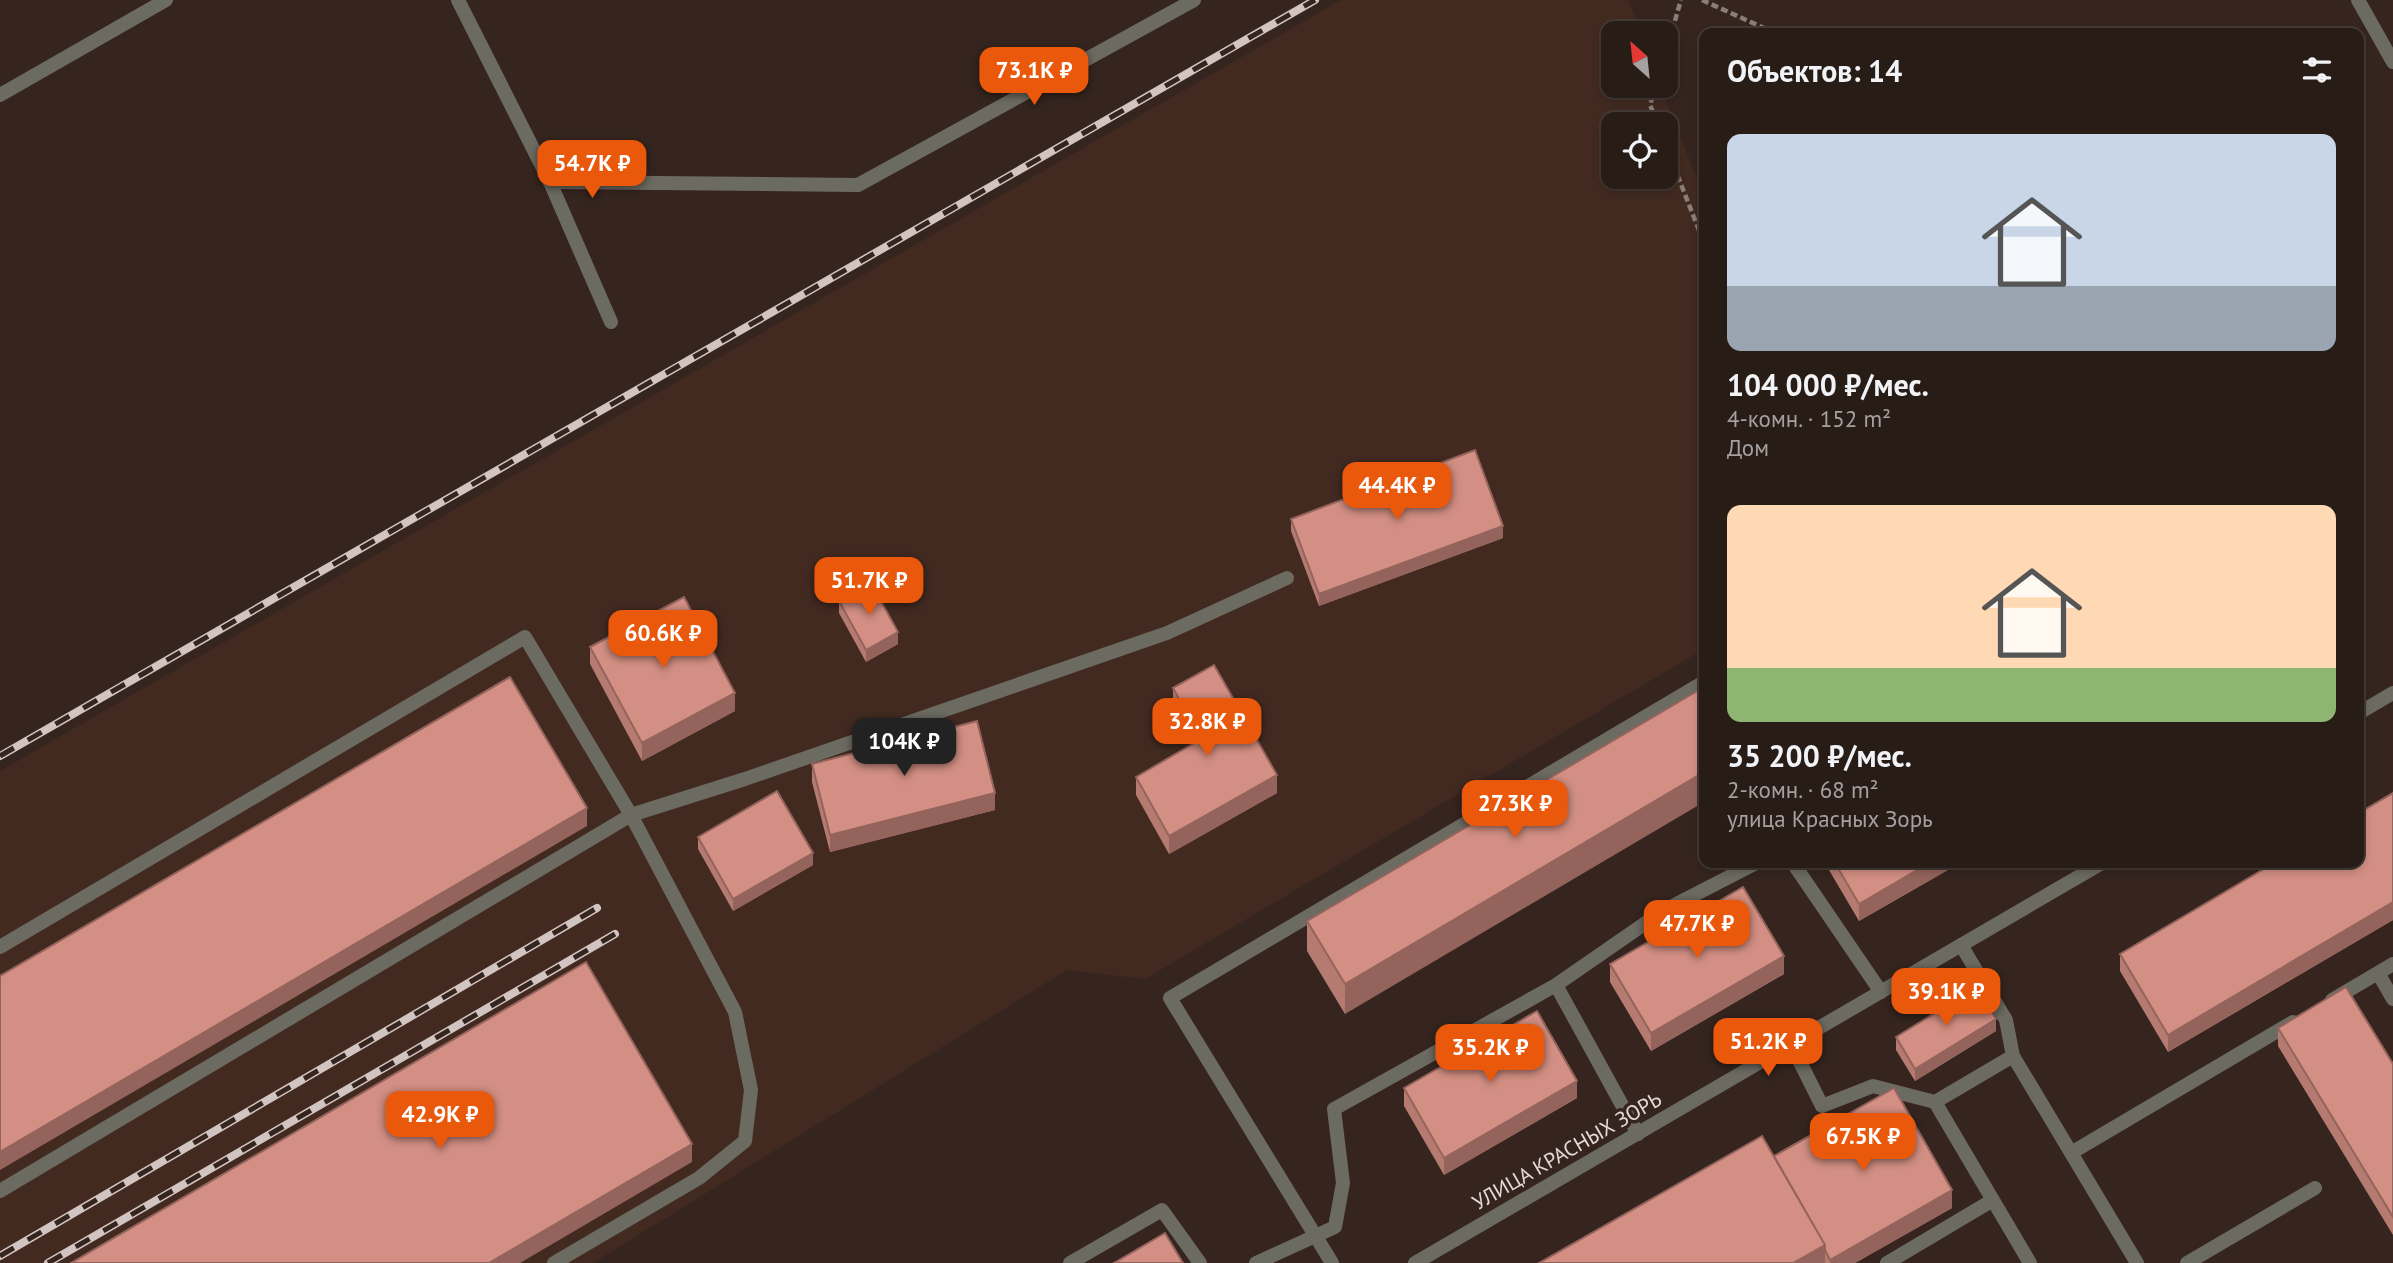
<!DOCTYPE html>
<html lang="ru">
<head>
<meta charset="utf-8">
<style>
	body { margin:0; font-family:"PT Sans",sans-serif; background:#302520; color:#f1f3f6; height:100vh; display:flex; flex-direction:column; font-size:26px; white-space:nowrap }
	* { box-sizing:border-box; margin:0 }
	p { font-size:23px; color:#a5a1a1 }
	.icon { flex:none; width:38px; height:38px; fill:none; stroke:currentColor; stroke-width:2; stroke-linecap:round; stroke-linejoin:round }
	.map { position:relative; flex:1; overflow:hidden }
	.details { position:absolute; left:1699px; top:28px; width:665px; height:840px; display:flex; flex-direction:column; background:#281c17; border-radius:14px; box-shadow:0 4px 10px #0003,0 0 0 2px #443a36 }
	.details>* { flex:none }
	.needle { width:46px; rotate:333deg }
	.buttons { position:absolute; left:1601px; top:21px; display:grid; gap:14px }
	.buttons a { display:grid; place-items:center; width:77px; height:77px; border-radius:14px; background:#281c17; box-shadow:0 4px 10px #0003,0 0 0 2px #443a36; font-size:35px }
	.price { position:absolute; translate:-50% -60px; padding:0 16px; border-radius:14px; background:#ea580c; color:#fff; font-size:23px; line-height:46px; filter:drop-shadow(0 2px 4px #0008) }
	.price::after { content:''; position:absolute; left:50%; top:42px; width:21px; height:16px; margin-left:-10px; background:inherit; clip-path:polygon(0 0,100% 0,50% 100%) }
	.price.selected { background:#222; color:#fff }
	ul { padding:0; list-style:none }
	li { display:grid; align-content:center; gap:14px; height:371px; padding:0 28px }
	li span { display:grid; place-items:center; height:217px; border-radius:14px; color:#555 }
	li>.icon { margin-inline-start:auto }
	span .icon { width:126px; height:126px; fill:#fffc; stroke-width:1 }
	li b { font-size:30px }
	h2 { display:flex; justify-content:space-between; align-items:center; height:84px; padding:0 28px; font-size:30px }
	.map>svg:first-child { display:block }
	.built { fill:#422a21; fill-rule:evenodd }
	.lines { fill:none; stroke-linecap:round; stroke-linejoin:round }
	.path { stroke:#8b7d78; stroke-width:4.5; stroke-dasharray:7 3.5; stroke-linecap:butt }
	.service { stroke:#6c6b62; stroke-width:14 }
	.minor { stroke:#6c6b62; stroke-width:14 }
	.rail-casing { stroke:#d2c5c1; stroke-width:8 }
	.rail { stroke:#36251f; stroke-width:5; stroke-dasharray:16; stroke-linecap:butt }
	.wall { fill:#b57b71 }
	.shaded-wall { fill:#94645c }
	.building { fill:#d38f83; stroke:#94645c; stroke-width:2 }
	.labels { text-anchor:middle; stroke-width:7; stroke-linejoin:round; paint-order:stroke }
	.street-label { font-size:21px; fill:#e6dad6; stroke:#36251f }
</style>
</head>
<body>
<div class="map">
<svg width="2393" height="1263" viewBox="0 0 2393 1263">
	<rect width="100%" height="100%" fill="#36251f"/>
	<path class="built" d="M 1341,0 L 1628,0 L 1641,33 L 1614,33 L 1614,86 L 1661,86 L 1704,198 L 1704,649 L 1145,979 L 1067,970 L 593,1263 L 0,1263 L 0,771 ZM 1614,124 L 1666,124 L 1666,177 L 1614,177 Z"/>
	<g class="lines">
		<path class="path" d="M 1702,0 L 1775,33
			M 1666,51 L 1681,0
			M 1656,86 L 1650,105 L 1658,124
			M 1666,146 L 1704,243"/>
		<path class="service" d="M 2358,0 L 2393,62
			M 550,182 L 611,322
			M 1793,863 L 1881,992
			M 1961,945 L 2006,1020 L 2013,1056
			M 0,947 L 525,637 L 631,815 L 735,1012 L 751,1090 L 745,1141 L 699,1178 L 554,1263
			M 2378,973 L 2393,999
			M 1556,985 L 1663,911 L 1756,863
			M 2332,1000 L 2393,964
			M 1791,1044 L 1822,1106 L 1873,1086 L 1935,1102
			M 2071,1153 L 2293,1022
			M 0,1191 L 631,815 L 745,779 L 1167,633 L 1287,578
			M 1070,1263 L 1162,1210 L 1200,1263
			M 1256,1263 L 1335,1227 L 1343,1183 L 1334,1109 L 1556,985 L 1638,1134
			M 1332,1263 L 1170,998 L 1704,682
			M 1887,1263 L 1993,1200
			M 2030,1263 L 1935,1102 L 2013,1056 L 2137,1263
			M 2187,1263 L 2315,1188"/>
		<path class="minor" d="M 458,0 L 550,182 L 858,185 L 1194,0
			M 0,95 L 166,0
			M 2359,713 L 2393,693
			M 1415,1263 L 2102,863"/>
		<g class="rail-casing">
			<path id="rail" d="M 0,756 L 1315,0
				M 0,1256 L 597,908
				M 48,1263 L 615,934"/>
		</g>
		<use href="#rail" class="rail"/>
	</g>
	<path class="wall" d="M 1291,519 L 1503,538 L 1319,606 L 1291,531 Z
		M 839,601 L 898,644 L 866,662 L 839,613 Z
		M 590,647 L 735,711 L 642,761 L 590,664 Z
		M 1704,687 L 1345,1014 L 1307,951 L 1307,921 Z
		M 1173,688 L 1277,793 L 1169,854 L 1136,795 L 1136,777 L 1194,744 L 1173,706 Z
		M 812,764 L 995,810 L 830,852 L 812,782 Z
		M 2393,793 L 2393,920 L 2168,1052 L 2120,971 L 2120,954 Z
		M 698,837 L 813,865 L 733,911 L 698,849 Z
		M 1829,863 L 1960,863 L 1859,921 L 1829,870 Z
		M 1610,964 L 1784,974 L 1651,1051 L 1610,982 Z
		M 2278,1028 L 2393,1064 L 2393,1235 L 2278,1046 Z
		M 1996,1031 L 1915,1081 L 1896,1050 L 1896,1037 Z
		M 1404,1088 L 1577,1098 L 1444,1175 L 1404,1106 Z
		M 1774,1156 L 1952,1208 L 1855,1263 L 1539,1263 Z"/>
	<path class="shaded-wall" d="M 1503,526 L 1503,538 L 1319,606 L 1319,594 Z
		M 898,632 L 898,644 L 866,662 L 866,650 Z
		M 735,693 L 735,711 L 642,761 L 642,743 Z
		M 1704,772 L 1704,802 L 1345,1014 L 1345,984 Z
		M 1277,775 L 1277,793 L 1169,854 L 1169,836 Z
		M 995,793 L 995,810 L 830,852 L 830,835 Z
		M 587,808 L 587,826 L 0,1170 L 0,1152 Z
		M 813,853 L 813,865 L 733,911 L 733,899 Z
		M 1929,863 L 1960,863 L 1859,921 L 1859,904 Z
		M 2393,902 L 2393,920 L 2168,1052 L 2168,1035 Z
		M 1784,956 L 1784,974 L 1651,1051 L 1651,1033 Z
		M 1996,1019 L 1996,1031 L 1915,1081 L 1915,1069 Z
		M 1577,1081 L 1577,1098 L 1444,1175 L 1444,1158 Z
		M 692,1144 L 692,1162 L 520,1263 L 489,1263 Z
		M 1952,1190 L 1952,1208 L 1855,1263 L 1830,1263 L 1830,1260 Z
		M 1825,1245 L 1825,1263 L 1793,1263 Z"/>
	<path class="building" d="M 1475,450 L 1503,526 L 1319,594 L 1291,519 Z
		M 871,583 L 898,632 L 866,650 L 839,601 Z
		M 684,597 L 735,693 L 642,743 L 590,647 Z
		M 1214,665 L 1277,775 L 1169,836 L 1136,777 L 1201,739 L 1173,688 Z
		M 510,677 L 587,808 L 0,1152 L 0,976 Z
		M 1704,687 L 1704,772 L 1345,984 L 1307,921 Z
		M 977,721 L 995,793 L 830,835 L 812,764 Z
		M 777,791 L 813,853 L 733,899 L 698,837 Z
		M 2393,793 L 2393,902 L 2168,1035 L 2120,954 L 2274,863 L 2359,863 L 2359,813 Z
		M 1835,863 L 1929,863 L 1859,904 Z
		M 1743,887 L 1784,956 L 1651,1033 L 1610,964 Z
		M 586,962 L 692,1144 L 489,1263 L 71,1263 Z
		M 1977,987 L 1996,1019 L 1915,1069 L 1896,1037 Z
		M 2346,987 L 2393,1064 L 2393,1217 L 2278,1028 Z
		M 1537,1011 L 1577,1081 L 1444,1158 L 1404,1088 Z
		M 1894,1088 L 1952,1190 L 1830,1260 L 1825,1250 L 1825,1245 L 1774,1156 Z
		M 1762,1136 L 1825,1245 L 1793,1263 L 1539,1263 Z
		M 1165,1233 L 1183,1263 L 1114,1263 Z"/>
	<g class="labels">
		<g class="street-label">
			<text transform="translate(1567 1151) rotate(-30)" y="7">УЛИЦА КРАСНЫХ ЗОРЬ</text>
		</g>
	</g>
</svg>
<div class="buttons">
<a><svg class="needle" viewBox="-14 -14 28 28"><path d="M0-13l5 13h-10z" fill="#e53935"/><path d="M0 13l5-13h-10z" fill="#a5a1a1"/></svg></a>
<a><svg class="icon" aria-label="locate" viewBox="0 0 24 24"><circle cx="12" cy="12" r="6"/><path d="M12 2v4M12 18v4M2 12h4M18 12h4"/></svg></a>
</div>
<b class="price" style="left:1034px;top:107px">73.1K ₽</b>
<b class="price" style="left:592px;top:200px">54.7K ₽</b>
<b class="price" style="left:1397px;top:522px">44.4K ₽</b>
<b class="price" style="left:869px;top:617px">51.7K ₽</b>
<b class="price" style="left:663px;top:670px">60.6K ₽</b>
<b class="price" style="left:1207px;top:758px">32.8K ₽</b>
<b class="price selected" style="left:904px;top:778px">104K ₽</b>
<b class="price" style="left:1515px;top:840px">27.3K ₽</b>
<b class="price" style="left:1697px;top:960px">47.7K ₽</b>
<b class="price" style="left:1946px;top:1028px">39.1K ₽</b>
<b class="price" style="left:1768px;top:1078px">51.2K ₽</b>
<b class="price" style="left:1490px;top:1084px">35.2K ₽</b>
<b class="price" style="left:440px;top:1151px">42.9K ₽</b>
<b class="price" style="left:1863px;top:1173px">67.5K ₽</b>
<section class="details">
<h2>Объектов: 14<svg class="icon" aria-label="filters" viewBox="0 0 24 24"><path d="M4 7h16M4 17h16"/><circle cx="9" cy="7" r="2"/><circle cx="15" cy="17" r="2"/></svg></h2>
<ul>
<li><span style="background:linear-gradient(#c9d6e8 70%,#9aa5b1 0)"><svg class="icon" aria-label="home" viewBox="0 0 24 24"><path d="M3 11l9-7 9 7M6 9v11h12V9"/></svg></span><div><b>104 000 ₽/мес.</b><p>4-комн. · 152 m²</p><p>Дом</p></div></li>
<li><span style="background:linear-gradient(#ffd9b3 75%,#8fb573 0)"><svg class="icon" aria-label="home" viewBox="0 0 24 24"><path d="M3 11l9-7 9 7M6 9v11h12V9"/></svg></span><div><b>35 200 ₽/мес.</b><p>2-комн. · 68 m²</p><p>улица Красных Зорь</p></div></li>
</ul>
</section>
</div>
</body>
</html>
